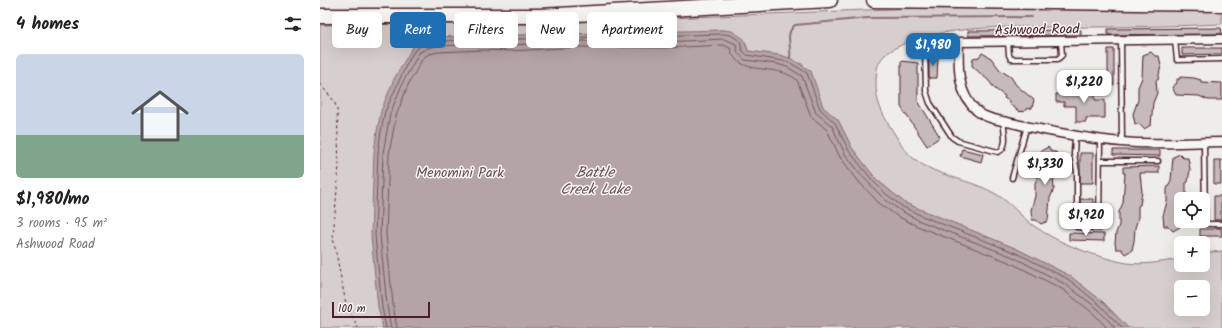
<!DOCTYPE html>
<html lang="en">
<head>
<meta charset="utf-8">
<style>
	body { margin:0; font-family:Kalam,sans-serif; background:#f6f6f6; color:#202124; height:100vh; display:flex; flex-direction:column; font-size:15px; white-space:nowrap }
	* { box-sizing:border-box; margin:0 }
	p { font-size:13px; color:#757577 }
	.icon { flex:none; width:22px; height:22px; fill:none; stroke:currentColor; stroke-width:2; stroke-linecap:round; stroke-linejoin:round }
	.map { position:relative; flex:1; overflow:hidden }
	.drawer { display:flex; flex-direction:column; background:#fff; width:320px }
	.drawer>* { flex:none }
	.top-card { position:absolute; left:12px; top:12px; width:380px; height:36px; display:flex; gap:8px }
	.buttons { position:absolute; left:854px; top:192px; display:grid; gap:8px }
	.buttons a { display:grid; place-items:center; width:36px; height:36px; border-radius:6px; background:#fff; box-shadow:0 4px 16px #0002; font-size:20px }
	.scale { position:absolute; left:12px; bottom:10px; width:98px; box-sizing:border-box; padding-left:4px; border:2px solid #4a1f2b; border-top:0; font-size:11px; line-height:14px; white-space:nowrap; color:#4a1f2b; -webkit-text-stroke:3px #f6f6f2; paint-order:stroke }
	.price { position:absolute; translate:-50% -34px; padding:0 9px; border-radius:8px; background:#fff; color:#222; font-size:13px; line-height:26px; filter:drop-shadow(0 1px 2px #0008) }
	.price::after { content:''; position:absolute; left:50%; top:24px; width:12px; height:9px; margin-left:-6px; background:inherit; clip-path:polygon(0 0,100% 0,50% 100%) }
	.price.active { background:#1f6fb2; color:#fff }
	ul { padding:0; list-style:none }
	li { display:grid; align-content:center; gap:8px; height:212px; padding:0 16px }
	li span { display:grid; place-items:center; height:124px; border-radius:6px; color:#555 }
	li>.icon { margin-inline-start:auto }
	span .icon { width:72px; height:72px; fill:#fffc; stroke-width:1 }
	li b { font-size:17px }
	h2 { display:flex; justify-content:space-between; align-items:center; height:48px; padding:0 16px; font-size:17px }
	.tag { padding:0 14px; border-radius:6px; background:#fff; box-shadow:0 4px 16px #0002; font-size:14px; line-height:36px }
	.tag.active { background:#1f6fb2; color:#fff }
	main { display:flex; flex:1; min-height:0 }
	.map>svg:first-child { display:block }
	.green { fill:#d7cfce; stroke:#90777c; fill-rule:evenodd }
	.water { fill:#b4a4a5; stroke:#8a6f74 }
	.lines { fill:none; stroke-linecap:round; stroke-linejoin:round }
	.shore { stroke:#74545c; stroke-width:1 }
	.stream { stroke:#8a6f74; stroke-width:2 }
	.building { fill:#c6babb; stroke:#4a1f2b }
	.lane-casing { stroke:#4a1f2b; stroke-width:7 }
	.street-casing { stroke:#4a1f2b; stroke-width:11 }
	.highway-casing { stroke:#4a1f2b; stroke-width:17 }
	.path { stroke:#4a1f2b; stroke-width:1; stroke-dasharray:3 3; stroke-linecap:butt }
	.lane { stroke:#f6f6f2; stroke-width:4 }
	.street { stroke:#f6f6f2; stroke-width:8 }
	.highway { stroke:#f6f6f2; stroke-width:14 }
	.labels { text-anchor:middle; stroke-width:3; stroke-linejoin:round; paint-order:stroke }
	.street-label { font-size:14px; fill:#4a1f2b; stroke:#f6f6f2 }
	.park-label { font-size:14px; fill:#6d4b54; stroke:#f6f6f2 }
	.water-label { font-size:15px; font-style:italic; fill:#6f4e56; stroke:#f6f6f2 }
</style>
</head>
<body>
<main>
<section class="drawer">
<h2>4 homes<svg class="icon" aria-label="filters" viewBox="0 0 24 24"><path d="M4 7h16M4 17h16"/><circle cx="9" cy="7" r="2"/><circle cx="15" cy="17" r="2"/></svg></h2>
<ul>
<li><span style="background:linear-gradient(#c9d6e8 65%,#7fa58c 0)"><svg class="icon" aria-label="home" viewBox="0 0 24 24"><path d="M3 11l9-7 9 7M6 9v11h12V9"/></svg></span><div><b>$1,980/mo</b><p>3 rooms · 95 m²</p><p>Ashwood Road</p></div></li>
</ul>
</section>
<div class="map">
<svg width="902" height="328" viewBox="0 0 902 328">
	<rect width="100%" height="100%" fill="#efedea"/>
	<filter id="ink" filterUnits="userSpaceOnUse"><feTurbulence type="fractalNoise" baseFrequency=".025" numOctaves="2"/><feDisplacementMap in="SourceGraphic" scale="8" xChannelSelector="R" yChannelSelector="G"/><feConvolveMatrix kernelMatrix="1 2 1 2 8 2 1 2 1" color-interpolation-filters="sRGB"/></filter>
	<g filter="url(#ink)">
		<path class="green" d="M 595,8 L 902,11 L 902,24 C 858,26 814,27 769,27 C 714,28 611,20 566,54 C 556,62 556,74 556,85 C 556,101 562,114 571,128 C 577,138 584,150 593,158 C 616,177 651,179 676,194 C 691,203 700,216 714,226 C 738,243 769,254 797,261 C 818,267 840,262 861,259 L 861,265 L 883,265 L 883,253 L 902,251 L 902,328 L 808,328 L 783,302 L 750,276 L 697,249 L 585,203 L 556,179 L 532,148 L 518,120 L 503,107 L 494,83 L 482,64 L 459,55 L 428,51 L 426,43 L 404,30 L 343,33 L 284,32 L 281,328 L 0,328 L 0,25 L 226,23 ZM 861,287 L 883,287 L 883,309 L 861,309 Z"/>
		<path class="water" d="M 404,30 L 412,31 L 424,39 L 428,51 L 459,55 L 470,58 L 491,71 L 503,107 L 518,120 L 532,148 L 556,179 L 585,203 L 697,249 L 750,276 L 783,302 L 808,328 L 63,328 L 58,307 L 51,236 L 54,152 L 57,131 L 61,111 L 74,79 L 92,48 L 104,39 L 117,37 Z"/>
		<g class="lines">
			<path class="shore" d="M 66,328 L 62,307 L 55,235 L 58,152 L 61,131 L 65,112 L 88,61 L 95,50 L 101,46 L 118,41 L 404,34 L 411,35 L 420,41 L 422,50 L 427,55 L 469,62 L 487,73 L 500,109 L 515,123 L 529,151 L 553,181 L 566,194 L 583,207 L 602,216 L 696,253 L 748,279 L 780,305 L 802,328
				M 71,328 L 67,306 L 60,235 L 63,153 L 70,114 L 83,82 L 99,53 L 107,48 L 118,46 L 162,44 L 191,45 L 260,41 L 343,42 L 404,39 L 416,44 L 418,53 L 425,60 L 457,64 L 467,67 L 482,76 L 496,113 L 512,126 L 525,154 L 544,178 L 563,198 L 581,211 L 600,221 L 693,257 L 745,284 L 777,308 L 795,328
				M 77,328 L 73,305 L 66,234 L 69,154 L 76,116 L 88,85 L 103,58 L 109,54 L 119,52 L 162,50 L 191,51 L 260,47 L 343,48 L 403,45 L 410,48 C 418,78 456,62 477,80 L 491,116 L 507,130 L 520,157 L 539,182 L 559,203 L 577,216 L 597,226 L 691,263 L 742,289 L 773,313 L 787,328"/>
			<path class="stream" d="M 470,58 C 472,46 464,34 475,25 L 548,18 L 712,17"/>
		</g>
		<path class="building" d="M 901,28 L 902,34 L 788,35 L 788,29 Z
			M 761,30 L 761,35 L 648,36 L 648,31 Z
			M 862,48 L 902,48 L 902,54 L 862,55 Z
			M 788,49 L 794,49 L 794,85 L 788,85 Z
			M 831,52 L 835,56 L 839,56 L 841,66 L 838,80 L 836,80 L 837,93 L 833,103 L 831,125 L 824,129 L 819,124 L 815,124 L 813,114 L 818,100 L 818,87 L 822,78 L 823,55 Z
			M 662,53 L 671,58 L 680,70 L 691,77 L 696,85 L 714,100 L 712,108 L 706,109 L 704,112 L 701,111 L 700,112 L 689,104 L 689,101 L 684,98 L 685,96 L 675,89 L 669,81 L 652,66 L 653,58 L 659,57 Z
			M 609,56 L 618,56 L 617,78 L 609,78 Z
			M 581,61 L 598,63 L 598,101 L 620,137 L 607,146 L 581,107 Z
			M 860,77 L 874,78 L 881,80 L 881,82 L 902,83 L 902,100 L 888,100 L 879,96 L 856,95 L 852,87 L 857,83 L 857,79 L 860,79 Z
			M 756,87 L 775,87 L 775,100 L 785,100 L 785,118 L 766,118 L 766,122 L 756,122 L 756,106 L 744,106 L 744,102 L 736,102 L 736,94 L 756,94 Z
			M 728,147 L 732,152 L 736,152 L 738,162 L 736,176 L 733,176 L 734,189 L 730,198 L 728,221 L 721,224 L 716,220 L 712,220 L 711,210 L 715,196 L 715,183 L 719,174 L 721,151 Z
			M 642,149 L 663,154 L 661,162 L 640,156 Z
			M 793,150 L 840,150 L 840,156 L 793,155 Z
			M 760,153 L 773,153 L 773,183 L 760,183 Z
			M 860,154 L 864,158 L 868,158 L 870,169 L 868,182 L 866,183 L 866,196 L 864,199 L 861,199 L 860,227 L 853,231 L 848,226 L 844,226 L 843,216 L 847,202 L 847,189 L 851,180 L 853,157 Z
			M 894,160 L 901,160 L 901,184 L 894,184 Z
			M 839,166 L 839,173 L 820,173 L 822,192 L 820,205 L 818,206 L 818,218 L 815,228 L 814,241 L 812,250 L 805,254 L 801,249 L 796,249 L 795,243 L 796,233 L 799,225 L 799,212 L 803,203 L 805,173 L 803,173 L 803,167 Z
			M 894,196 L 901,196 L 901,220 L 894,220 Z
			M 760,199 L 773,199 L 773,224 L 760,223 Z
			M 894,228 L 901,228 L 902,236 L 880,236 L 880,229 L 894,229 Z
			M 749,233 L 784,234 L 784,241 L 749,240 Z"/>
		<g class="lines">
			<g class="lane-casing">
				<path id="lane" d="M 855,40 L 857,60 L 902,59
					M 801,41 L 802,142
					M 688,42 L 689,55 L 691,59 L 738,59 L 742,55 L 741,42
					M 639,50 L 605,50 L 606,91 L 610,103 L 632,137 L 638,141 L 678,152 C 689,148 684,130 683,121
					M 755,136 L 754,154 L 757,172 L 757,227 L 779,228 L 780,140
					M 884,142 L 885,224 L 902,224
					M 780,161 L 838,161
					M 692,178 L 707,126"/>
			</g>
			<g class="street-casing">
				<path id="street" d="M 902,39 L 639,42 C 638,66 637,94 657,111 C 667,120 686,121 700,125 C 733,132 767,139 802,142 C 834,145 869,142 902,142"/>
			</g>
			<g class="highway-casing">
				<path id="highway" d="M 554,0 L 902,4
					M 0,16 L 220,16 L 510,0"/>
			</g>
			<path class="path" d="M 0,84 L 14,101 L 17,109 L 19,166 L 13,237 L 26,304 L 38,328"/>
			<use href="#lane" class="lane"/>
			<use href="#street" class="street"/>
			<use href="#highway" class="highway"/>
		</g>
	</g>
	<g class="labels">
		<g class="street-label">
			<text transform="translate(717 29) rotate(-1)" y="5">Ashwood Road</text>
		</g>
		<g class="park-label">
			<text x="140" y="177">Menomini Park</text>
		</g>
		<g class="water-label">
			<text x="275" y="177">Battle<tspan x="275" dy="17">Creek Lake</tspan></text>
		</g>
	</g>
</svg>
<div class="buttons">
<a><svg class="icon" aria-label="locate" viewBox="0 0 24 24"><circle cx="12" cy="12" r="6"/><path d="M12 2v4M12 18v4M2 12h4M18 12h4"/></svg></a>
<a>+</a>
<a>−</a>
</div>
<div class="scale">100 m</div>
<b class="price active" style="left:613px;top:67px">$1,980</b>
<b class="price" style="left:764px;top:104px">$1,220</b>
<b class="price" style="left:725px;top:186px">$1,330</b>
<b class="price" style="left:766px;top:237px">$1,920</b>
<div class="top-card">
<a class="tag">Buy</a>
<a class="tag active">Rent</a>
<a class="tag">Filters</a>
<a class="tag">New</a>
<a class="tag">Apartment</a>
</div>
</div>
</main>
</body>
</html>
